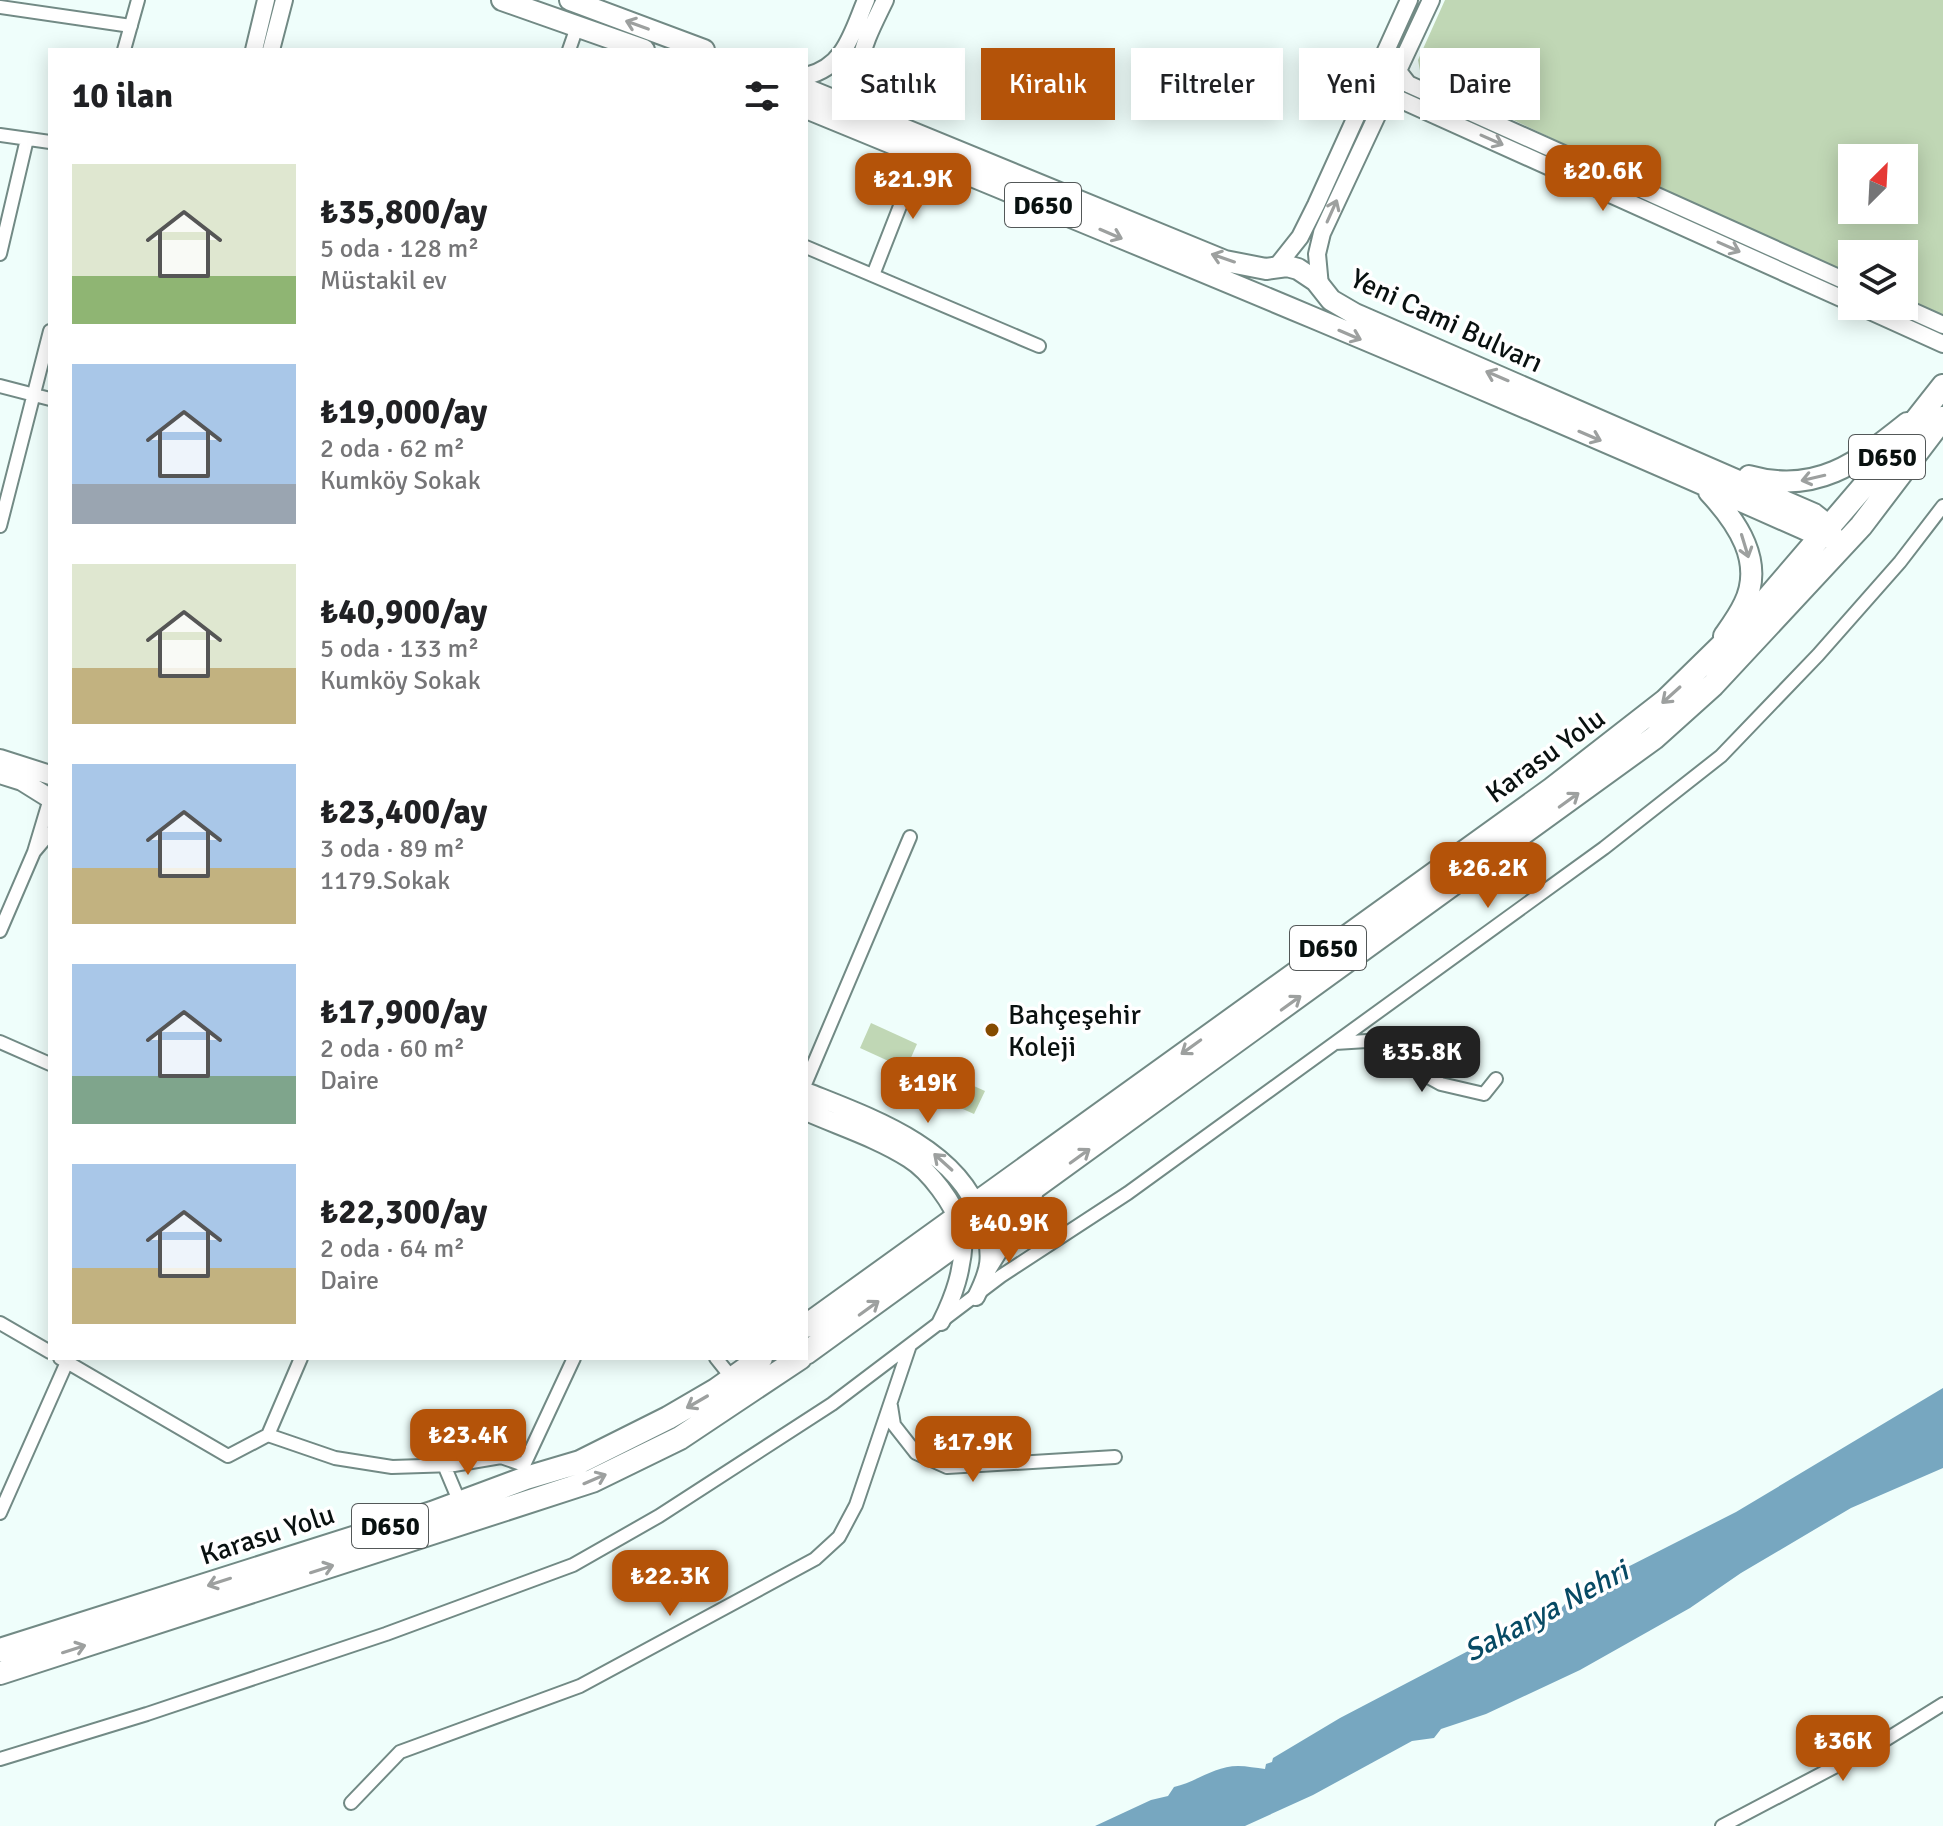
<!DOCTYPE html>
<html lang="tr">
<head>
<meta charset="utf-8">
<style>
	body { margin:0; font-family:Signika,sans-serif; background:#f2f2f2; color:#202124; height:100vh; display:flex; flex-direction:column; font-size:30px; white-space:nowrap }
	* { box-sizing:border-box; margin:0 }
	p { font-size:26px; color:#757577 }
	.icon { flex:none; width:44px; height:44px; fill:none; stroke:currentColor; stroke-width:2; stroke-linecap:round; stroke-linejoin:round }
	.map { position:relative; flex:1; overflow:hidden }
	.side { position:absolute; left:48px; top:48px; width:760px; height:1312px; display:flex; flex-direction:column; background:#fff; border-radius:0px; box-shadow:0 4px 20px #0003 }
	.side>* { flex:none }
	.top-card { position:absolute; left:832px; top:48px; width:760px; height:72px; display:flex; gap:16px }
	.needle { width:52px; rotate:24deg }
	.fabs { position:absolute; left:1838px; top:144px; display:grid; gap:16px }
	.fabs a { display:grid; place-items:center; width:80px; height:80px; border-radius:0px; background:#fff; box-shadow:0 4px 20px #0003; font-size:40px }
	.price { position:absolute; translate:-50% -68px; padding:0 18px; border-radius:16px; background:#b45309; color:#fff; font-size:26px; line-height:52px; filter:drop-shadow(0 2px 4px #0008) }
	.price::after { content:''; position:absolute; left:50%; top:48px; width:24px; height:18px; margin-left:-12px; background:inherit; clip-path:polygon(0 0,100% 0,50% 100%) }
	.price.active { background:#222; color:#fff }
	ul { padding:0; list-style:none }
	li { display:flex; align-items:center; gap:24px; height:200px; padding:0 24px }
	li span { display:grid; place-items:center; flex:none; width:224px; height:160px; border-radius:0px; color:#555 }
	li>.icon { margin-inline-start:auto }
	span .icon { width:96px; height:96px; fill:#fffc; stroke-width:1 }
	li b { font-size:34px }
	h2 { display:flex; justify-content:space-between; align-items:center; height:96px; padding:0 24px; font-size:34px }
	.chip { padding:0 28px; border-radius:0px; background:#fff; box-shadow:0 4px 20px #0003; font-size:28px; line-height:72px }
	.chip.active { background:#b45309; color:#fff }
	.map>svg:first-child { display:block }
	.green { fill:#c0d7b5; fill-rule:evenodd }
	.water { fill:#77a7c0 }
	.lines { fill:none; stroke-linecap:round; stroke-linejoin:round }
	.minor-casing { stroke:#728a85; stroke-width:16 }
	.tertiary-casing { stroke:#728a85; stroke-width:20 }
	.secondary-casing { stroke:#728a85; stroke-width:22 }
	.primary-casing { stroke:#728a85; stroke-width:24 }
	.trunk-casing { stroke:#728a85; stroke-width:26 }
	.minor { stroke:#fff; stroke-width:12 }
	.tertiary { stroke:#fff; stroke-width:16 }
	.secondary { stroke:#fff; stroke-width:18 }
	.primary { stroke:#fff; stroke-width:20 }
	.trunk { stroke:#fff; stroke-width:22 }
	.oneway { stroke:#9da09f }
	.poi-dot { fill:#854b00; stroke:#fff; stroke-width:3 }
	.labels { text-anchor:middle; stroke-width:7; stroke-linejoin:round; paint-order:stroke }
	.shield { fill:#fff; stroke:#535858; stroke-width:2 }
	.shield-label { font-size:26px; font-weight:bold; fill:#091110 }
	.street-label { font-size:28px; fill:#091110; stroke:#fff }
	.poi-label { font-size:28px; fill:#091110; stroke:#fff; text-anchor:start }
	.water-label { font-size:30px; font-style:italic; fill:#074a64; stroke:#fff }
</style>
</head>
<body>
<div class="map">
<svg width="1943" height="1826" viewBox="0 0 1943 1826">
	<rect width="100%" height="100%" fill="#effefb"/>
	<path class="green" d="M 1445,0 L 1943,0 L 1943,317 L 1904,305 L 1904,254 L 1852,254 L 1852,281 L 1421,76 L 1418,60 ZM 1852,158 L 1904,158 L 1904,210 L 1852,210 Z
		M 871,1023 L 917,1044 L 906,1069 L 860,1048 Z
		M 938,1070 L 985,1091 L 974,1114 L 927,1093 Z"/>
	<path class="water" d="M 1943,1388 L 1943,1468 L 1851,1508 L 1741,1573 L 1690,1608 L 1580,1670 L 1486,1714 L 1441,1729 L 1434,1738 L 1412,1741 L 1313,1795 L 1245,1826 L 1095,1826 L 1151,1800 L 1168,1796 L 1174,1787 C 1196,1782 1215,1766 1238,1766 C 1247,1766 1256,1768 1265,1769 L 1266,1764 L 1272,1762 L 1273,1758 L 1340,1718 L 1539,1614 L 1547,1618 L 1558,1616 C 1563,1598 1583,1592 1599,1591 L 1597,1585 L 1602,1580 L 1736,1512 Z"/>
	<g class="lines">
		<g class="minor-casing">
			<path id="minor" d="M 0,7 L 131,26
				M 124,50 L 138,0
				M 569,50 L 577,27
				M 0,135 L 50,142
				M 806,247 L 1039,346
				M 0,254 L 27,139
				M 873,275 L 920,155
				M 0,386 L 50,399
				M 0,526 L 50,331
				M 49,802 L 34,852 L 50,833
				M 0,931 L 34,852
				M 0,1042 L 50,1064
				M 1335,1043 L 1367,1041 L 1395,1051 L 1421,1073 L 1441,1084 L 1484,1094 L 1496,1079
				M 806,1082 L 910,837
				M 989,1271 L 1036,1195
				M 0,1323 L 50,1352
				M 60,1358 L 228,1456 L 268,1435
				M 301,1358 L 268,1435 L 335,1458 L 392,1467 L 454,1465 L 501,1457 L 524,1465 L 574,1358
				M 716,1358 L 732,1378
				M 891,1406 L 894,1425 L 916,1453 L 947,1467 L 1115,1457
				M 444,1465 L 460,1503
				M 0,1513 L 67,1362
				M 0,1759 L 147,1714 L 386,1634 L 573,1565 L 659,1516 L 832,1404 L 1001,1276 L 1128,1193 L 1604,848 L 1721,756 L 1818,655 L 1900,562 L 1943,506
				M 351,1803 L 400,1752 L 580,1686 L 815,1559 L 839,1537 L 856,1505 L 910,1345
				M 1722,1826 L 1882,1742 L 1943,1704"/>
		</g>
		<g class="tertiary-casing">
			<path id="tertiary" d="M 254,50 L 266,0
				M 271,50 L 284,0
				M 1380,63 L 1397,70 L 1408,84 L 1852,284
				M 806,76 C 845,67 852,33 866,0
				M 1368,90 L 1385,97 L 1399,99 L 1852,303
				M 884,118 C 841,80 865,42 885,0
				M 1277,266 L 1300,237 L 1316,205 L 1409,0
				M 1320,286 L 1317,254 L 1322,233 L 1431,0
				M 1859,306 L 1943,344
				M 1901,306 L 1943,325
				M 976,1297 C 990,1269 992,1257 984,1226
				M 941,1322 C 955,1294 962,1271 964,1240"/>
		</g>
		<g class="secondary-casing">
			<path id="secondary" d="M 0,759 L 50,775
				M 0,774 L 22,781 L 46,796
				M 806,1092 C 868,1117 957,1147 980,1216
				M 806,1111 C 840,1126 878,1138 909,1158 C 930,1171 954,1204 961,1227"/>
		</g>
		<g class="primary-casing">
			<path id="primary" d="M 502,0 L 644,50
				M 570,0 L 704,50
				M 806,89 L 1225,261 L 1266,269 L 1287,266 L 1298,269 L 1316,281 L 1331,300 L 1355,314 L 1814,514 L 1829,526 L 1834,539
				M 806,108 C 1145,247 1485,387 1820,536 L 1835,538
				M 1749,476 C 1816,495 1857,463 1907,423
				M 1709,492 C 1737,522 1765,562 1744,604 C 1739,615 1731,626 1724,636"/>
		</g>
		<g class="trunk-casing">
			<path id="trunk" d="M 806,1326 L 1552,789 L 1665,701 L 1755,613 L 1864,486 L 1943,386
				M 806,1353 L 1654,738 L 1713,685 L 1861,526 L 1943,418
				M 0,1650 L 432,1513 L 526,1478 L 580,1462 L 668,1418 L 716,1390 L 761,1358
				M 0,1673 L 592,1481 L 680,1438 L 800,1358"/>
		</g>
		<use href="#minor" class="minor"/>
		<use href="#tertiary" class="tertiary"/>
		<use href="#secondary" class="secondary"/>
		<use href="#primary" class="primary"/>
		<use href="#trunk" class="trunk"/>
	</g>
	<defs><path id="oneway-shaft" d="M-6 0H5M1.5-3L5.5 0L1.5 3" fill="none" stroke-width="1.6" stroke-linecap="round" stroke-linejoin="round" transform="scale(2)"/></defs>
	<g class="oneway">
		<use href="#oneway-shaft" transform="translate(637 25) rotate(-160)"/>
		<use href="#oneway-shaft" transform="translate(1492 140) rotate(24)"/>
		<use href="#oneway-shaft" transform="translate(1332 211) rotate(-66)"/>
		<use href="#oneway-shaft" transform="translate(1111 234) rotate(23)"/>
		<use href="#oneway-shaft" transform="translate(1729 247) rotate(24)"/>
		<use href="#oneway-shaft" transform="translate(1223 258) rotate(-161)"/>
		<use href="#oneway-shaft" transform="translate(1350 335) rotate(23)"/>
		<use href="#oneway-shaft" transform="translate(1497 376) rotate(-157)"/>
		<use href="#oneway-shaft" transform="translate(1590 436) rotate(23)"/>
		<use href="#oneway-shaft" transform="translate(1813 478) rotate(167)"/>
		<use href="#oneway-shaft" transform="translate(1745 546) rotate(73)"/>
		<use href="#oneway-shaft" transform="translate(1671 695) rotate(138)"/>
		<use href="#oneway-shaft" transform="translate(1569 800) rotate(-36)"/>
		<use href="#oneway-shaft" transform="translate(1291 1003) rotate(-36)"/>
		<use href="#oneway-shaft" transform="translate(1191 1047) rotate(144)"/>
		<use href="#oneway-shaft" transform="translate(1080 1156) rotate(-36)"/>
		<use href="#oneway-shaft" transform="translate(943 1162) rotate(-138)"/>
		<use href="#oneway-shaft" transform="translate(869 1308) rotate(-36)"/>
		<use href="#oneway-shaft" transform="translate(697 1402) rotate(150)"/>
		<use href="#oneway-shaft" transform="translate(595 1479) rotate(-23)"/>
		<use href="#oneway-shaft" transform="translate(322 1569) rotate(-18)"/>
		<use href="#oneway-shaft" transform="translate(219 1582) rotate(162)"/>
		<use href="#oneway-shaft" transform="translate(74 1649) rotate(-18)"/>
	</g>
	<circle class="poi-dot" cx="992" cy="1030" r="8"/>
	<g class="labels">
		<g class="shield">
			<rect x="1005" y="183" width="76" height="44" rx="6"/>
			<rect x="1849" y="435" width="76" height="44" rx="6"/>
			<rect x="1290" y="926" width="76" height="44" rx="6"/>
			<rect x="352" y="1504" width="76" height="44" rx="6"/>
		</g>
		<g class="shield-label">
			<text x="1043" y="214">D650</text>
			<text x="1887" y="466">D650</text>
			<text x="1328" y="957">D650</text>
			<text x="390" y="1535">D650</text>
		</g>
		<g class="street-label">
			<text transform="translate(1447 320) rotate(25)" y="10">Yeni Cami Bulvarı</text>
			<text transform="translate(1545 755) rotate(-36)" y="10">Karasu Yolu</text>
			<text transform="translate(267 1534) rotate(-18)" y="10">Karasu Yolu</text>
		</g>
		<g class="poi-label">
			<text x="1008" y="1024">Bahçeşehir<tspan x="1008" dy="32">Koleji</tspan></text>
		</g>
		<g class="water-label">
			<text transform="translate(1546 1611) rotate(-28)" y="10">Sakarya Nehri</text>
		</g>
	</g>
</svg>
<div class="fabs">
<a><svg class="needle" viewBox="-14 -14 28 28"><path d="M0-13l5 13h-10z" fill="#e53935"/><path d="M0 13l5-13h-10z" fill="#757577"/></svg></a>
<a><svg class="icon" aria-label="layers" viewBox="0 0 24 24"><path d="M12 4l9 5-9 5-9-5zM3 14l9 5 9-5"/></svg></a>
</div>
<b class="price" style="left:1603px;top:213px">₺20.6K</b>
<b class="price" style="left:913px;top:221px">₺21.9K</b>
<b class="price" style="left:1488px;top:910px">₺26.2K</b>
<b class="price active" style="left:1422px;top:1094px">₺35.8K</b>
<b class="price" style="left:928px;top:1125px">₺19K</b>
<b class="price" style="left:1009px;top:1265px">₺40.9K</b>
<b class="price" style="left:468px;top:1477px">₺23.4K</b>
<b class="price" style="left:973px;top:1484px">₺17.9K</b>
<b class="price" style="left:670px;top:1618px">₺22.3K</b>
<b class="price" style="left:1843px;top:1783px">₺36K</b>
<div class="top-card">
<a class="chip">Satılık</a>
<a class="chip active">Kiralık</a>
<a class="chip">Filtreler</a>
<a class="chip">Yeni</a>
<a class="chip">Daire</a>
</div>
<section class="side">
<h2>10 ilan<svg class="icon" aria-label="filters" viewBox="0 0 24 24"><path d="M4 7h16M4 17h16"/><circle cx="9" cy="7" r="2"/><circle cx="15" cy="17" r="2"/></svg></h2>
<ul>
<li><span style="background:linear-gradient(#dfe7d0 70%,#8fb573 0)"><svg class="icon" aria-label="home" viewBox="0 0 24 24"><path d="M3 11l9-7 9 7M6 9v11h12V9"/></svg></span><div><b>₺35,800/ay</b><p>5 oda · 128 m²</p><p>Müstakil ev</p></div></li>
<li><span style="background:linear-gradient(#a9c7e8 75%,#9aa5b1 0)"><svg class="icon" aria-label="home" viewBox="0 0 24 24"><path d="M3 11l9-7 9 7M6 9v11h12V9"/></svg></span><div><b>₺19,000/ay</b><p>2 oda · 62 m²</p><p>Kumköy Sokak</p></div></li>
<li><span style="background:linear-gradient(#dfe7d0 65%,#c2b280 0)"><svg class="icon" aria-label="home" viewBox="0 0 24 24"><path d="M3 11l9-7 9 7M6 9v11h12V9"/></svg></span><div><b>₺40,900/ay</b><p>5 oda · 133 m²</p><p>Kumköy Sokak</p></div></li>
<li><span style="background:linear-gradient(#a9c7e8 65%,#c2b280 0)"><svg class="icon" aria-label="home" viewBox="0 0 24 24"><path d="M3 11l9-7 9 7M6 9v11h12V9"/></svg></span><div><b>₺23,400/ay</b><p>3 oda · 89 m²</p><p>1179.Sokak</p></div></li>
<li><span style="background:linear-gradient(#a9c7e8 70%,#7fa58c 0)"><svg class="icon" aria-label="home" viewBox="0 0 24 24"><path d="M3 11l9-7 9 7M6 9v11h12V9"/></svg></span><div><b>₺17,900/ay</b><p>2 oda · 60 m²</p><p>Daire</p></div></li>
<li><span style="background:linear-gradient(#a9c7e8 65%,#c2b280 0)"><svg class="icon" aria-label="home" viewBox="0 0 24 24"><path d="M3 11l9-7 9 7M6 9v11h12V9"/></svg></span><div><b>₺22,300/ay</b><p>2 oda · 64 m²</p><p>Daire</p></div></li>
</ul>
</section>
</div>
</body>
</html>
